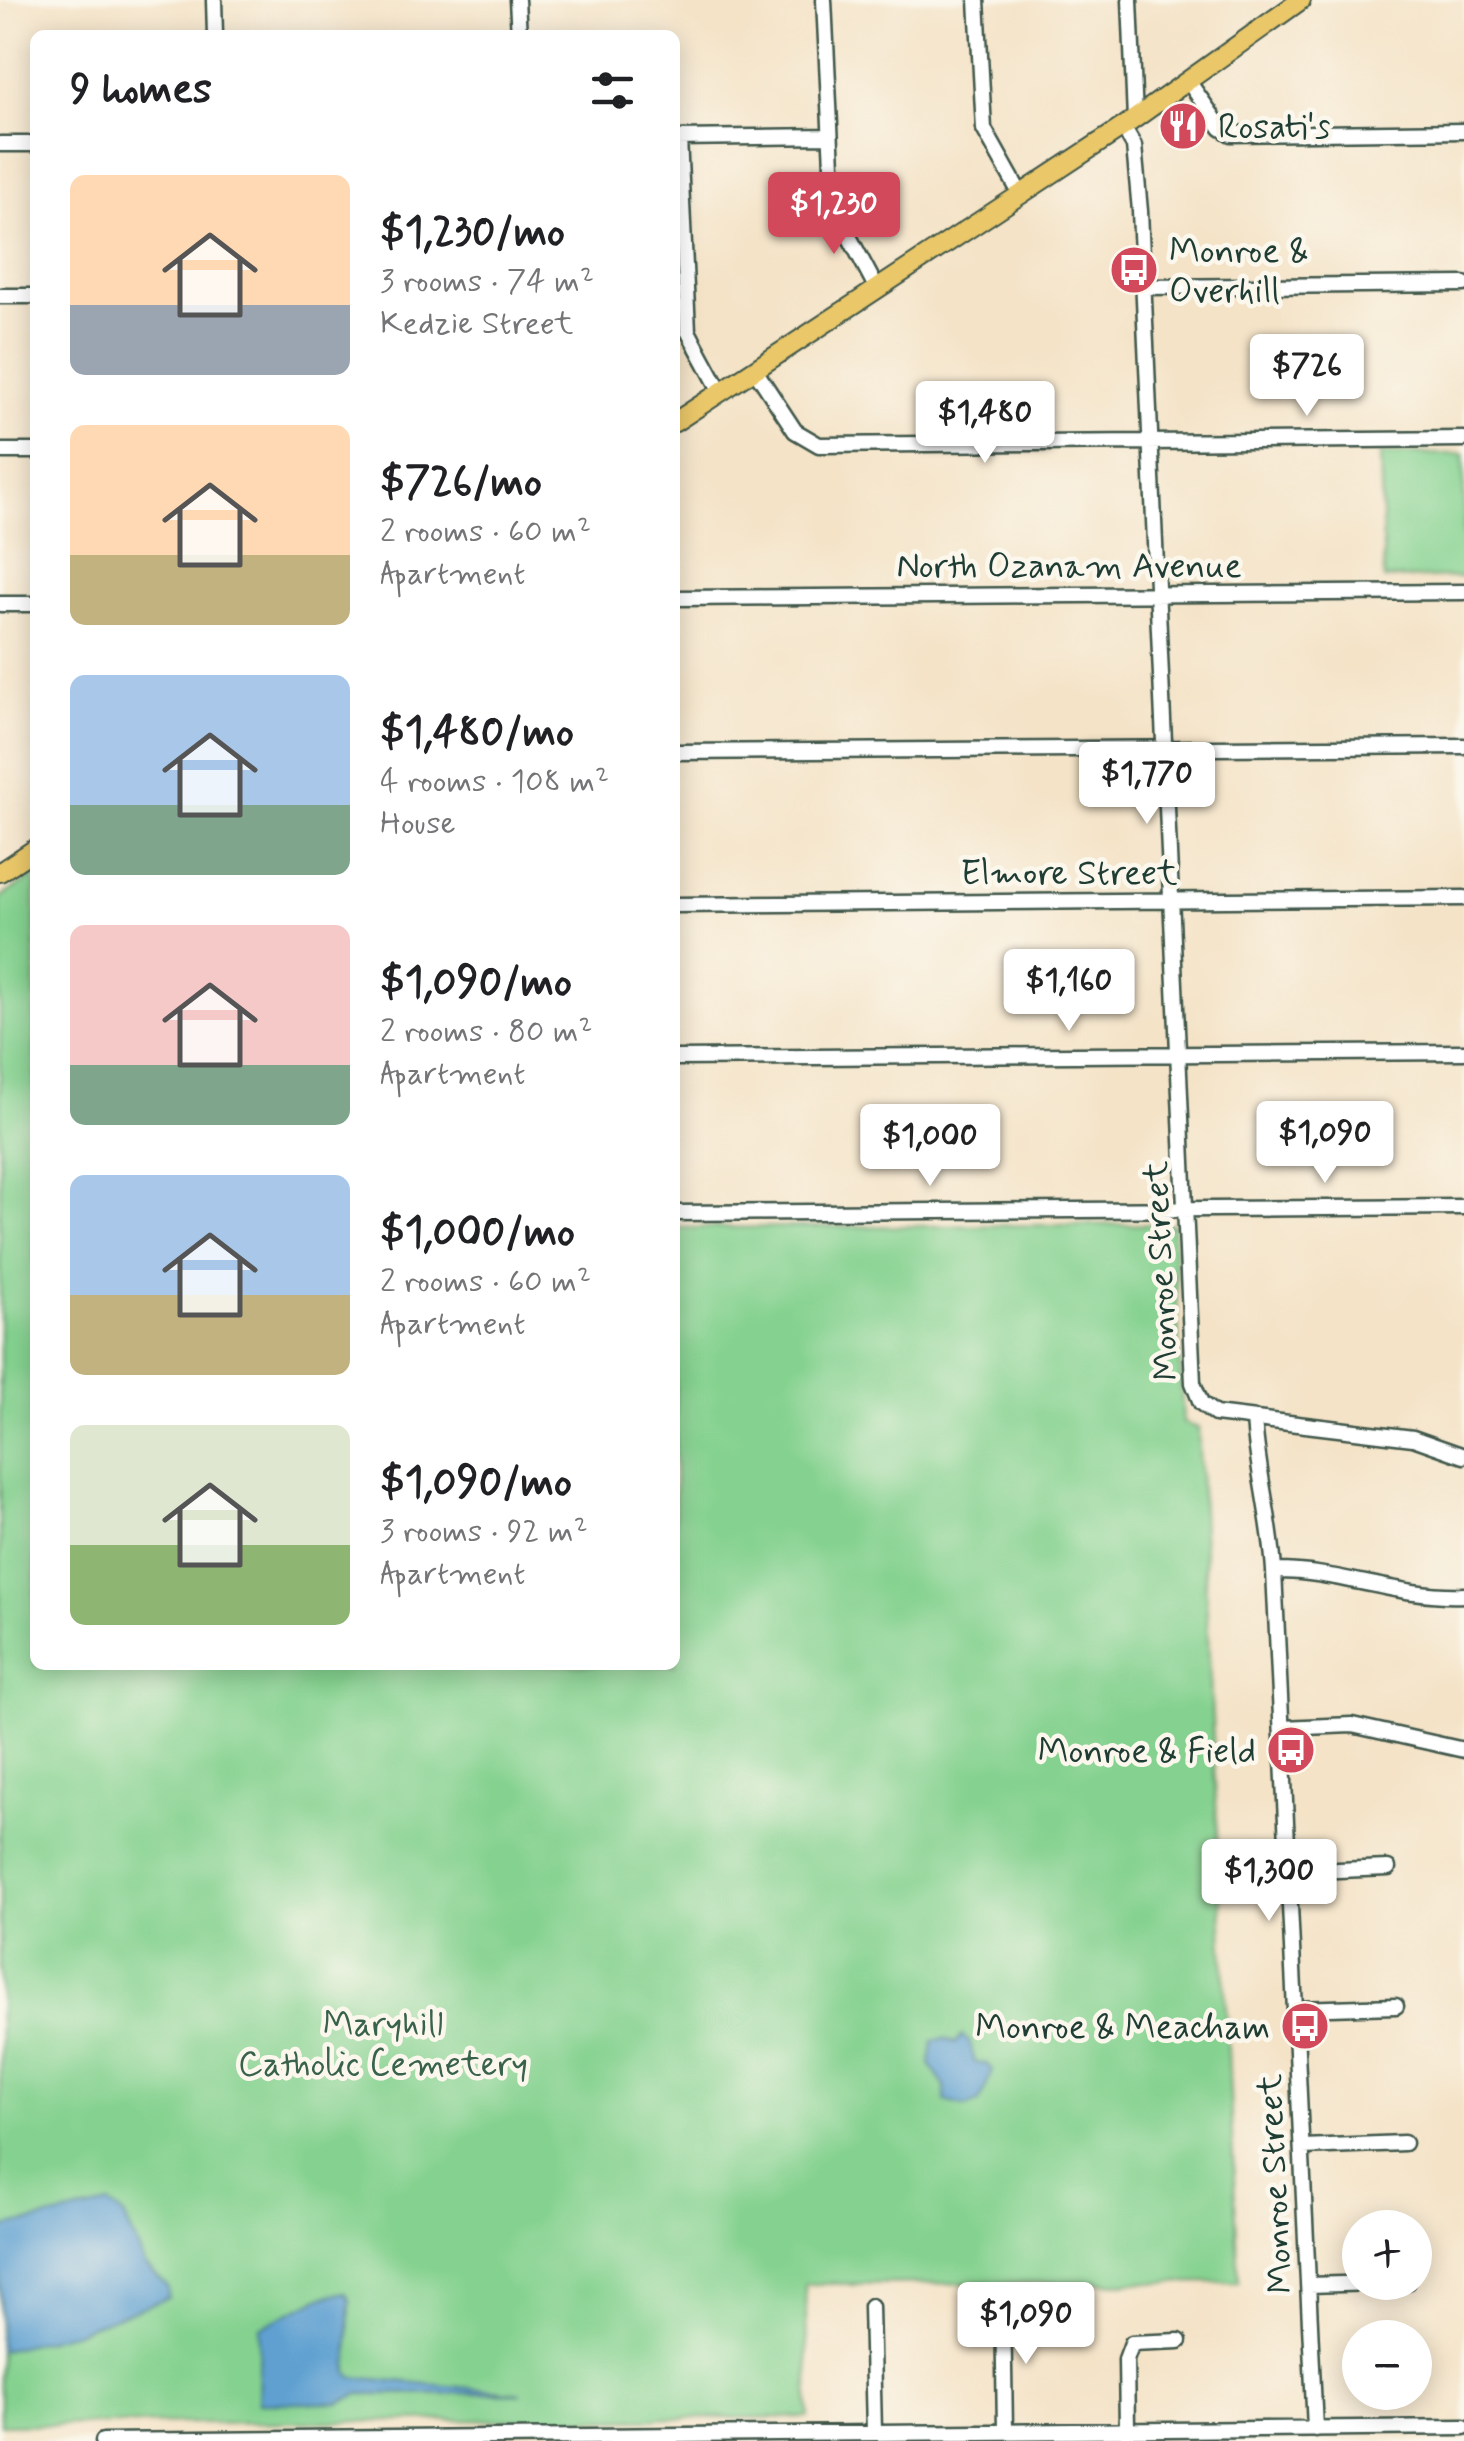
<!DOCTYPE html>
<html lang="en">
<head>
<meta charset="utf-8">
<style>
	body { margin:0; font-family:Mynerve,sans-serif; background:#f6f6f6; color:#202124; height:100vh; display:flex; flex-direction:column; font-size:38px; white-space:nowrap }
	* { box-sizing:border-box; margin:0 }
	p { font-size:32px; color:#757577 }
	.icon { flex:none; width:55px; height:55px; fill:none; stroke:currentColor; stroke-width:2; stroke-linecap:round; stroke-linejoin:round }
	.map { position:relative; flex:1; overflow:hidden }
	.panel { position:absolute; left:30px; top:30px; width:650px; height:1640px; display:flex; flex-direction:column; background:#fff; border-radius:15px; box-shadow:0 5px 25px #0003 }
	.panel>* { flex:none }
	.buttons { position:absolute; left:1342px; top:2210px; display:grid; gap:20px }
	.buttons a { display:grid; place-items:center; width:90px; height:90px; border-radius:50%; background:#fff; box-shadow:0 5px 25px #0003; font-size:50px }
	.price { position:absolute; translate:-50% -85px; padding:0 22px; border-radius:10px; background:#fff; color:#222; font-size:32px; line-height:65px; filter:drop-shadow(0 2px 5px #0008) }
	.price::after { content:''; position:absolute; left:50%; top:60px; width:30px; height:22px; margin-left:-15px; background:inherit; clip-path:polygon(0 0,100% 0,50% 100%) }
	.price.current { background:#d1495b; color:#fff }
	ul { padding:0; list-style:none }
	li { display:flex; align-items:center; gap:30px; height:250px; padding:0 40px }
	li span { display:grid; place-items:center; flex:none; width:280px; height:200px; border-radius:15px; color:#555 }
	li>.icon { margin-inline-start:auto }
	span .icon { width:120px; height:120px; fill:#fffc; stroke-width:1 }
	li b { font-size:42px }
	h2 { display:flex; justify-content:space-between; align-items:center; height:120px; padding:0 40px; font-size:42px }
	.map>svg:first-child { display:block }
	.green { fill:#85d290; stroke:#528862; stroke-width:2.5 }
	.water { fill:#5ea0d1; stroke:#3e6e82; stroke-width:2.5 }
	.lines { fill:none; stroke-linecap:round; stroke-linejoin:round }
	.minor-casing { stroke:#3f564a; stroke-width:19 }
	.major-casing { stroke:#3f564a; stroke-width:22 }
	.minor { stroke:#fff; stroke-width:14 }
	.major { stroke:#eac769; stroke-width:18 }
	.labels { text-anchor:middle; stroke-width:9; stroke-linejoin:round; paint-order:stroke }
	.poi-label { font-size:35px; fill:#1f3d34; stroke:#fbf7ec; text-anchor:start }
	.street-label { font-size:35px; fill:#1f3d34; stroke:#fbf7ec }
	.park-label { font-size:35px; fill:#38624b; stroke:#fbf7ec }
</style>
</head>
<body>
<div class="map">
<svg width="1464" height="2441" viewBox="0 0 1464 2441">
	<rect width="100%" height="100%" fill="#fbf7ec"/>
	<filter id="ink" filterUnits="userSpaceOnUse"><feTurbulence type="fractalNoise" baseFrequency=".01" numOctaves="2"/><feDisplacementMap in="SourceGraphic" scale="20" xChannelSelector="R" yChannelSelector="G"/><feConvolveMatrix kernelMatrix="1 2 1 2 8 2 1 2 1" color-interpolation-filters="sRGB"/></filter>
	<filter id="wash" filterUnits="userSpaceOnUse"><feTurbulence type="fractalNoise" baseFrequency=".0048" numOctaves="4" result="noise"/><feDisplacementMap in="SourceGraphic" scale="40" xChannelSelector="R" yChannelSelector="G"/><feGaussianBlur stdDeviation="2.25" result="paint"/><feColorMatrix in="noise" values="0 0 0 0 0 0 0 0 0 0 0 0 0 0 0 0 0 1.4 0 .05"/><feComposite in="paint" operator="in"/></filter>
	<g filter="url(#wash)">
		<rect width="100%" height="100%" fill="#f4e3c7"/>
		<path class="green" d="M 1380,454 L 1464,454 L 1464,577 L 1384,579 Z
			M 35,875 L 35,1665 L 675,1665 L 675,1228 L 1173,1224 L 1183,1423 L 1198,1428 L 1239,2282 L 805,2284 L 809,2417 L 0,2425 L 0,898 Z"/>
		<path class="water" d="M 962,2036 L 970,2043 L 974,2062 L 987,2064 L 993,2070 L 979,2102 L 966,2107 L 945,2101 L 945,2087 L 930,2065 L 933,2041 L 944,2038 L 955,2043 Z
			M 109,2205 L 124,2215 L 145,2265 L 168,2287 L 168,2298 L 72,2333 L 0,2351 L 0,2228 Z
			M 345,2292 L 350,2299 L 348,2372 L 353,2377 L 522,2393 L 359,2394 L 339,2403 L 258,2403 L 260,2327 L 319,2298 Z"/>
	</g>
	<g filter="url(#ink)">
		<g class="lines">
			<g class="minor-casing">
				<path id="minor" d="M 214,0 L 215,35
					M 517,0 L 519,35
					M 824,0 L 834,208 L 877,289
					M 977,0 L 984,129 L 1021,195
					M 1130,0 L 1135,119
					M 1188,81 L 1221,128 L 1231,134 L 1464,131
					M 1123,127 L 1134,146 L 1140,211 L 1193,1383 L 1201,1403 L 1215,1414 L 1413,1438 L 1464,1456
					M 675,138 L 830,136
					M 679,138 L 688,331 L 721,392
					M 0,144 L 35,144
					M 1143,287 L 1464,284
					M 0,296 L 35,296
					M 755,370 L 795,431 L 819,445 L 1464,439
					M 0,451 L 35,451
					M 675,598 L 1464,592
					M 0,604 L 35,604
					M 675,752 L 1464,746
					M 675,905 L 1464,898
					M 675,1058 L 1464,1052
					M 675,1213 L 1464,1207
					M 1254,1419 C 1257,1471 1271,1519 1274,1571 L 1315,2429
					M 1274,1571 C 1340,1570 1398,1598 1464,1595
					M 1282,1728 L 1352,1725 L 1464,1750
					M 1289,1872 L 1388,1868
					M 1296,2009 L 1396,2006
					M 1303,2147 L 1404,2143
					M 1309,2285 L 1407,2282
					M 1003,2304 L 1005,2430
					M 871,2306 L 874,2432
					M 1127,2429 L 1126,2359 L 1132,2343 L 1179,2341
					M 103,2441 L 1464,2427"/>
			</g>
			<g class="major-casing">
				<path id="major" d="M 675,422 L 1123,127 L 1301,0
					M 0,872 L 35,849"/>
			</g>
			<use href="#minor" class="minor"/>
			<use href="#major" class="major"/>
		</g>
	</g>
	<defs>
		<g id="restaurant-disc" transform="scale(2.5)"><circle r="9.5" fill="#d1495b" stroke="#fbf7ec"/><path d="M-5-6h1v4h1v-4h1v4h1v-4h1v5L-1.5 .5V6h-2V.5L-5-1ZM5-6V6H3V1.5H1.5Q1.5-4 5-6Z" fill="#fff"/></g>
		<g id="bus-disc" transform="scale(2.5)"><circle r="9.5" fill="#d1495b" stroke="#fbf7ec"/><path d="M-5-6H5V4H4V6H2V4H-2V6H-4V4H-5ZM-3.5-4V0h7V-4ZM-3.5 1.2v1.5H-2V1.2ZM2 1.2v1.5H3.5V1.2Z" fill="#fff"/></g>
	</defs>
	<g fill-rule="evenodd">
		<use href="#restaurant-disc" x="1183" y="126"/>
		<use href="#bus-disc" x="1134" y="270"/>
		<use href="#bus-disc" x="1291" y="1750"/>
		<use href="#bus-disc" x="1305" y="2026"/>
	</g>
	<g class="labels">
		<g class="poi-label">
			<text x="1218" y="138">Rosati's</text>
			<text x="1169" y="262">Monroe &amp;<tspan x="1169" dy="40">Overhill</tspan></text>
			<text x="1256" y="1762" text-anchor="end">Monroe &amp; Field</text>
			<text x="1270" y="2038" text-anchor="end">Monroe &amp; Meacham</text>
		</g>
		<g class="street-label">
			<text x="1069" y="577">North Ozanam Avenue</text>
			<text x="1069" y="884">Elmore Street</text>
			<text transform="translate(1160 1271) rotate(-93)" y="12">Monroe Street</text>
			<text transform="translate(1274 2184) rotate(-93)" y="12">Monroe Street</text>
		</g>
		<g class="park-label">
			<text x="383" y="2035">Maryhill<tspan x="383" dy="40">Catholic Cemetery</tspan></text>
		</g>
	</g>
</svg>
<div class="buttons">
<a>+</a>
<a>−</a>
</div>
<b class="price current" style="left:834px;top:257px">$1,230</b>
<b class="price" style="left:1307px;top:419px">$726</b>
<b class="price" style="left:985px;top:466px">$1,480</b>
<b class="price" style="left:1147px;top:827px">$1,770</b>
<b class="price" style="left:1069px;top:1034px">$1,160</b>
<b class="price" style="left:1325px;top:1186px">$1,090</b>
<b class="price" style="left:930px;top:1189px">$1,000</b>
<b class="price" style="left:1269px;top:1924px">$1,300</b>
<b class="price" style="left:1026px;top:2367px">$1,090</b>
<section class="panel">
<h2>9 homes<svg class="icon" aria-label="filters" viewBox="0 0 24 24"><path d="M4 7h16M4 17h16"/><circle cx="9" cy="7" r="2"/><circle cx="15" cy="17" r="2"/></svg></h2>
<ul>
<li><span style="background:linear-gradient(#ffd9b3 65%,#9aa5b1 0)"><svg class="icon" aria-label="home" viewBox="0 0 24 24"><path d="M3 11l9-7 9 7M6 9v11h12V9"/></svg></span><div><b>$1,230/mo</b><p>3 rooms · 74 m²</p><p>Kedzie Street</p></div></li>
<li><span style="background:linear-gradient(#ffd9b3 65%,#c2b280 0)"><svg class="icon" aria-label="home" viewBox="0 0 24 24"><path d="M3 11l9-7 9 7M6 9v11h12V9"/></svg></span><div><b>$726/mo</b><p>2 rooms · 60 m²</p><p>Apartment</p></div></li>
<li><span style="background:linear-gradient(#a9c7e8 65%,#7fa58c 0)"><svg class="icon" aria-label="home" viewBox="0 0 24 24"><path d="M3 11l9-7 9 7M6 9v11h12V9"/></svg></span><div><b>$1,480/mo</b><p>4 rooms · 108 m²</p><p>House</p></div></li>
<li><span style="background:linear-gradient(#f6c9c9 70%,#7fa58c 0)"><svg class="icon" aria-label="home" viewBox="0 0 24 24"><path d="M3 11l9-7 9 7M6 9v11h12V9"/></svg></span><div><b>$1,090/mo</b><p>2 rooms · 80 m²</p><p>Apartment</p></div></li>
<li><span style="background:linear-gradient(#a9c7e8 60%,#c2b280 0)"><svg class="icon" aria-label="home" viewBox="0 0 24 24"><path d="M3 11l9-7 9 7M6 9v11h12V9"/></svg></span><div><b>$1,000/mo</b><p>2 rooms · 60 m²</p><p>Apartment</p></div></li>
<li><span style="background:linear-gradient(#dfe7d0 60%,#8fb573 0)"><svg class="icon" aria-label="home" viewBox="0 0 24 24"><path d="M3 11l9-7 9 7M6 9v11h12V9"/></svg></span><div><b>$1,090/mo</b><p>3 rooms · 92 m²</p><p>Apartment</p></div></li>
</ul>
</section>
</div>
</body>
</html>
